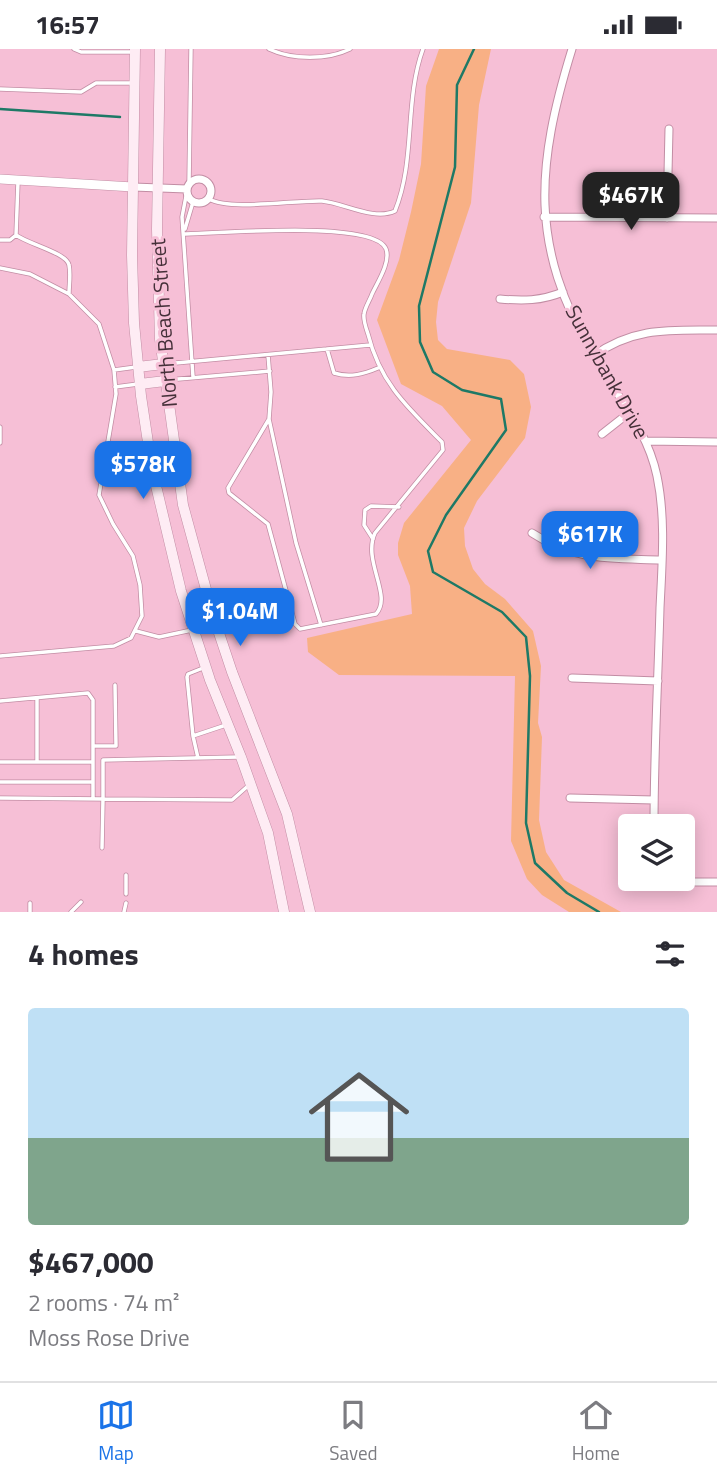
<!DOCTYPE html>
<html lang="en">
<head>
<meta charset="utf-8">
<style>
	body { margin:0; font-family:"Titillium Web",sans-serif; background:#f7f7f7; color:#2b2b33; height:100vh; display:flex; flex-direction:column; font-size:26px; white-space:nowrap }
	* { box-sizing:border-box; margin:0 }
	p { font-size:23px; color:#7c7c81 }
	.icon { flex:none; width:38px; height:38px; fill:none; stroke:currentColor; stroke-width:2; stroke-linecap:round; stroke-linejoin:round }
	.map { position:relative; height:863px; overflow:hidden }
	.side { display:flex; flex-direction:column; background:#fff; flex:1 }
	.side>* { flex:none }
	.tools { position:absolute; left:618px; top:765px; display:grid; gap:14px }
	.tools a { display:grid; place-items:center; width:77px; height:77px; border-radius:7px; background:#fff; box-shadow:0 4px 18px #0003; font-size:35px }
	.price { position:absolute; translate:-50% -60px; padding:0 16px; border-radius:14px; background:#1a73e8; color:#fff; font-size:23px; line-height:46px; filter:drop-shadow(0 2px 4px #0008) }
	.price::after { content:''; position:absolute; left:50%; top:42px; width:21px; height:16px; margin-left:-10px; background:inherit; clip-path:polygon(0 0,100% 0,50% 100%) }
	.price.current { background:#222; color:#fff }
	ul { padding:0; list-style:none }
	li { display:grid; align-content:center; gap:14px; height:371px; padding:0 28px }
	li+li { border-top:2px solid #e1e1e2 }
	li span { display:grid; place-items:center; height:217px; border-radius:7px; color:#555 }
	li>.icon { margin-inline-start:auto }
	span .icon { width:126px; height:126px; fill:#fffc; stroke-width:1 }
	li b { font-size:30px }
	h2 { display:flex; justify-content:space-between; align-items:center; height:84px; padding:0 28px; font-size:30px }
	.status { display:flex; justify-content:space-between; align-items:center; height:49px; padding:0 35px; background:#fff; direction:ltr }
	.status svg { height:19px; fill:currentColor }
	.dock { display:flex; justify-content:space-around; align-items:center; height:98px; border-top:2px solid #e1e1e2; background:#fff; font-size:19px; color:#7c7c81 }
	.dock a { display:grid; justify-items:center; gap:4px }
	.dock .current { color:#1a73e8 }
	.map>svg:first-child { display:block }
	.green { fill:#f8b085 }
	.lines { fill:none; stroke-linecap:round; stroke-linejoin:round }
	.stream { stroke:#1e7966; stroke-width:2.5 }
	.service-casing { stroke:#c28da4; stroke-width:5 }
	.minor-casing { stroke:#c28da4; stroke-width:9 }
	.tertiary-casing { stroke:#c28da4; stroke-width:10 }
	.secondary-casing { stroke:#c28da4; stroke-width:11 }
	.service { stroke:#fff; stroke-width:3.5 }
	.minor { stroke:#fff; stroke-width:7 }
	.tertiary { stroke:#fff; stroke-width:9 }
	.secondary { stroke:#feecf4; stroke-width:10 }
	.labels { text-anchor:middle; stroke-width:6; stroke-linejoin:round; paint-order:stroke }
	.street-label { font-size:21px; fill:#453039; stroke:#f6bfd6 }
</style>
</head>
<body>
<div class="status"><b>16:57</b><svg viewBox="0 0 49 12"><path d="M0 12V9h3v3zM5 12V6h3v6zM10 12V3h3v9zM15 12V0h3v12zM26 1h20v11H26zM47 4h2v5h-2z"/></svg></div>
<div class="map">
<svg width="717" height="863" viewBox="0 0 717 863">
	<rect width="100%" height="100%" fill="#f6bfd6"/>
	<path class="green" d="M 439,0 L 491,0 L 479,56 L 471,154 L 438,253 L 436,273 L 438,291 L 447,300 L 510,311 L 524,325 L 531,358 L 525,389 L 477,452 L 464,479 L 465,497 L 473,520 L 485,535 L 505,550 L 533,582 L 541,617 L 538,674 L 542,688 L 539,771 L 546,803 L 564,831 L 621,863 L 569,863 L 542,846 L 527,830 L 511,792 L 515,627 L 339,626 L 308,603 L 307,589 L 412,565 L 410,537 L 398,506 L 398,494 L 404,474 L 471,391 L 442,357 L 401,335 L 377,271 L 399,211 L 411,163 L 421,115 L 426,37 Z"/>
	<g class="lines">
		<path class="stream" d="M 474,0 L 457,36 L 455,118 L 419,257 L 420,293 L 433,323 L 462,341 L 501,350 L 506,381 L 446,466 L 428,502 L 433,523 L 502,563 L 526,588 L 530,627 L 526,774 L 535,814 L 567,844 L 599,863
			M 0,60 L 120,68"/>
		<g class="service-casing">
			<path id="service" d="M 74,0 L 81,3 L 133,3
				M 269,0 C 292,11 328,11 350,0
				M 0,40 L 81,43 L 96,34 L 132,34
				M 189,134 L 191,0
				M 187,142 L 182,168 L 193,328
				M 209,150 C 231,162 294,151 322,152 C 344,154 374,172 395,162 C 416,110 404,52 423,0
				M 185,180 L 193,153
				M 184,185 C 215,185 375,170 386,200 C 391,213 377,234 372,245 C 370,251 365,258 364,265 C 363,271 366,279 368,285 C 380,334 408,359 442,393 L 443,401 L 375,484 C 362,512 393,547 376,565 L 300,580 L 295,575 L 268,475 L 229,444 L 228,439 L 269,370
				M 16,186 C 28,195 67,204 69,216 C 71,225 69,236 69,245
				M 0,191 L 10,191 L 16,186 L 18,133
				M 0,219 L 30,225 L 69,245 L 99,275 L 114,321 L 116,345 L 99,446 L 113,475 L 133,507 L 140,536 L 142,567 L 131,589 L 114,597 L 0,607
				M 327,300 L 334,324 C 350,329 364,325 378,319
				M 268,306 L 271,343 L 269,370 L 296,494 L 321,576
				M 165,315 L 370,296
				M 114,321 L 136,318
				M 167,331 L 270,322
				M 115,338 L 138,335
				M 0,378 L 0,394
				M 373,490 L 364,476 L 365,461 L 371,457 L 399,458
				M 136,582 L 159,588 L 192,581
				M 37,649 L 37,713
				M 0,652 L 88,644 L 93,651 L 93,750
				M 193,687 L 187,628 L 188,625 L 203,619
				M 93,697 L 116,697 L 115,636
				M 198,709 L 193,687 L 226,676
				M 0,713 L 93,713
				M 0,733 L 92,733
				M 0,749 L 103,750 L 103,711 L 239,708
				M 102,799 L 103,750 L 232,751 L 249,736
				M 126,826 L 126,845
				M 30,854 L 30,863
				M 71,863 L 81,853
				M 124,863 L 126,854"/>
		</g>
		<g class="minor-casing">
			<path id="minor" d="M 572,0 C 536,117 529,197 593,306 C 616,347 647,379 657,427 C 666,470 662,515 660,559 C 658,632 654,704 654,777
				M187 142a12 12 0 1 1 24 0a12 12 0 1 1-24 0Z
				M 133,138 L 187,140
				M 544,168 L 717,169
				M 667,169 L 669,80
				M 500,250 C 523,252 541,252 563,243
				M 593,307 C 634,278 669,281 717,281
				M 602,385 L 630,363
				M 646,392 L 717,393
				M 532,484 C 576,513 612,509 662,511
				M 572,629 L 658,632
				M 570,749 L 654,751
				M 670,830 L 675,833 L 717,833"/>
		</g>
		<g class="tertiary-casing">
			<path id="tertiary" d="M 0,130 L 133,138"/>
		</g>
		<g class="secondary-casing">
			<path id="secondary" d="M 135,0 L 132,206 L 134,274 L 141,347 L 152,420 L 181,542 L 210,631 L 241,708 L 268,784 L 284,863
				M 160,0 L 157,180 L 160,290 L 183,456 L 213,566 L 232,623 L 287,765 L 310,863
				M 138,318 L 163,315
				M 140,335 L 165,332"/>
		</g>
		<use href="#service" class="service"/>
		<use href="#minor" class="minor"/>
		<use href="#tertiary" class="tertiary"/>
		<use href="#secondary" class="secondary"/>
	</g>
	<g class="labels">
		<g class="street-label">
			<text transform="translate(164 274) rotate(-94)" y="7">North Beach Street</text>
			<text transform="translate(607 323) rotate(61)" y="7">Sunnybank Drive</text>
		</g>
	</g>
</svg>
<div class="tools">
<a><svg class="icon" aria-label="layers" viewBox="0 0 24 24"><path d="M12 4l9 5-9 5-9-5zM3 14l9 5 9-5"/></svg></a>
</div>
<b class="price current" style="left:631px;top:183px">$467K</b>
<b class="price" style="left:143px;top:452px">$578K</b>
<b class="price" style="left:590px;top:522px">$617K</b>
<b class="price" style="left:240px;top:599px">$1.04M</b>
</div>
<section class="side">
<h2>4 homes<svg class="icon" aria-label="filters" viewBox="0 0 24 24"><path d="M4 7h16M4 17h16"/><circle cx="9" cy="7" r="2"/><circle cx="15" cy="17" r="2"/></svg></h2>
<ul>
<li><span style="background:linear-gradient(#bfe0f5 60%,#7fa58c 0)"><svg class="icon" aria-label="home" viewBox="0 0 24 24"><path d="M3 11l9-7 9 7M6 9v11h12V9"/></svg></span><div><b>$467,000</b><p>2 rooms · 74 m²</p><p>Moss Rose Drive</p></div></li>
</ul>
</section>
<nav class="dock">
<a class="current"><svg class="icon" aria-label="map" viewBox="0 0 24 24"><path d="M3 6l6-2 6 2 6-2v14l-6 2-6-2-6 2zM9 4v14M15 6v14"/></svg>Map</a>
<a><svg class="icon" aria-label="saved" viewBox="0 0 24 24"><path d="M7 4h10v16l-5-4-5 4z"/></svg>Saved</a>
<a><svg class="icon" aria-label="home" viewBox="0 0 24 24"><path d="M3 11l9-7 9 7M6 9v11h12V9"/></svg>Home</a>
</nav>
</body>
</html>
